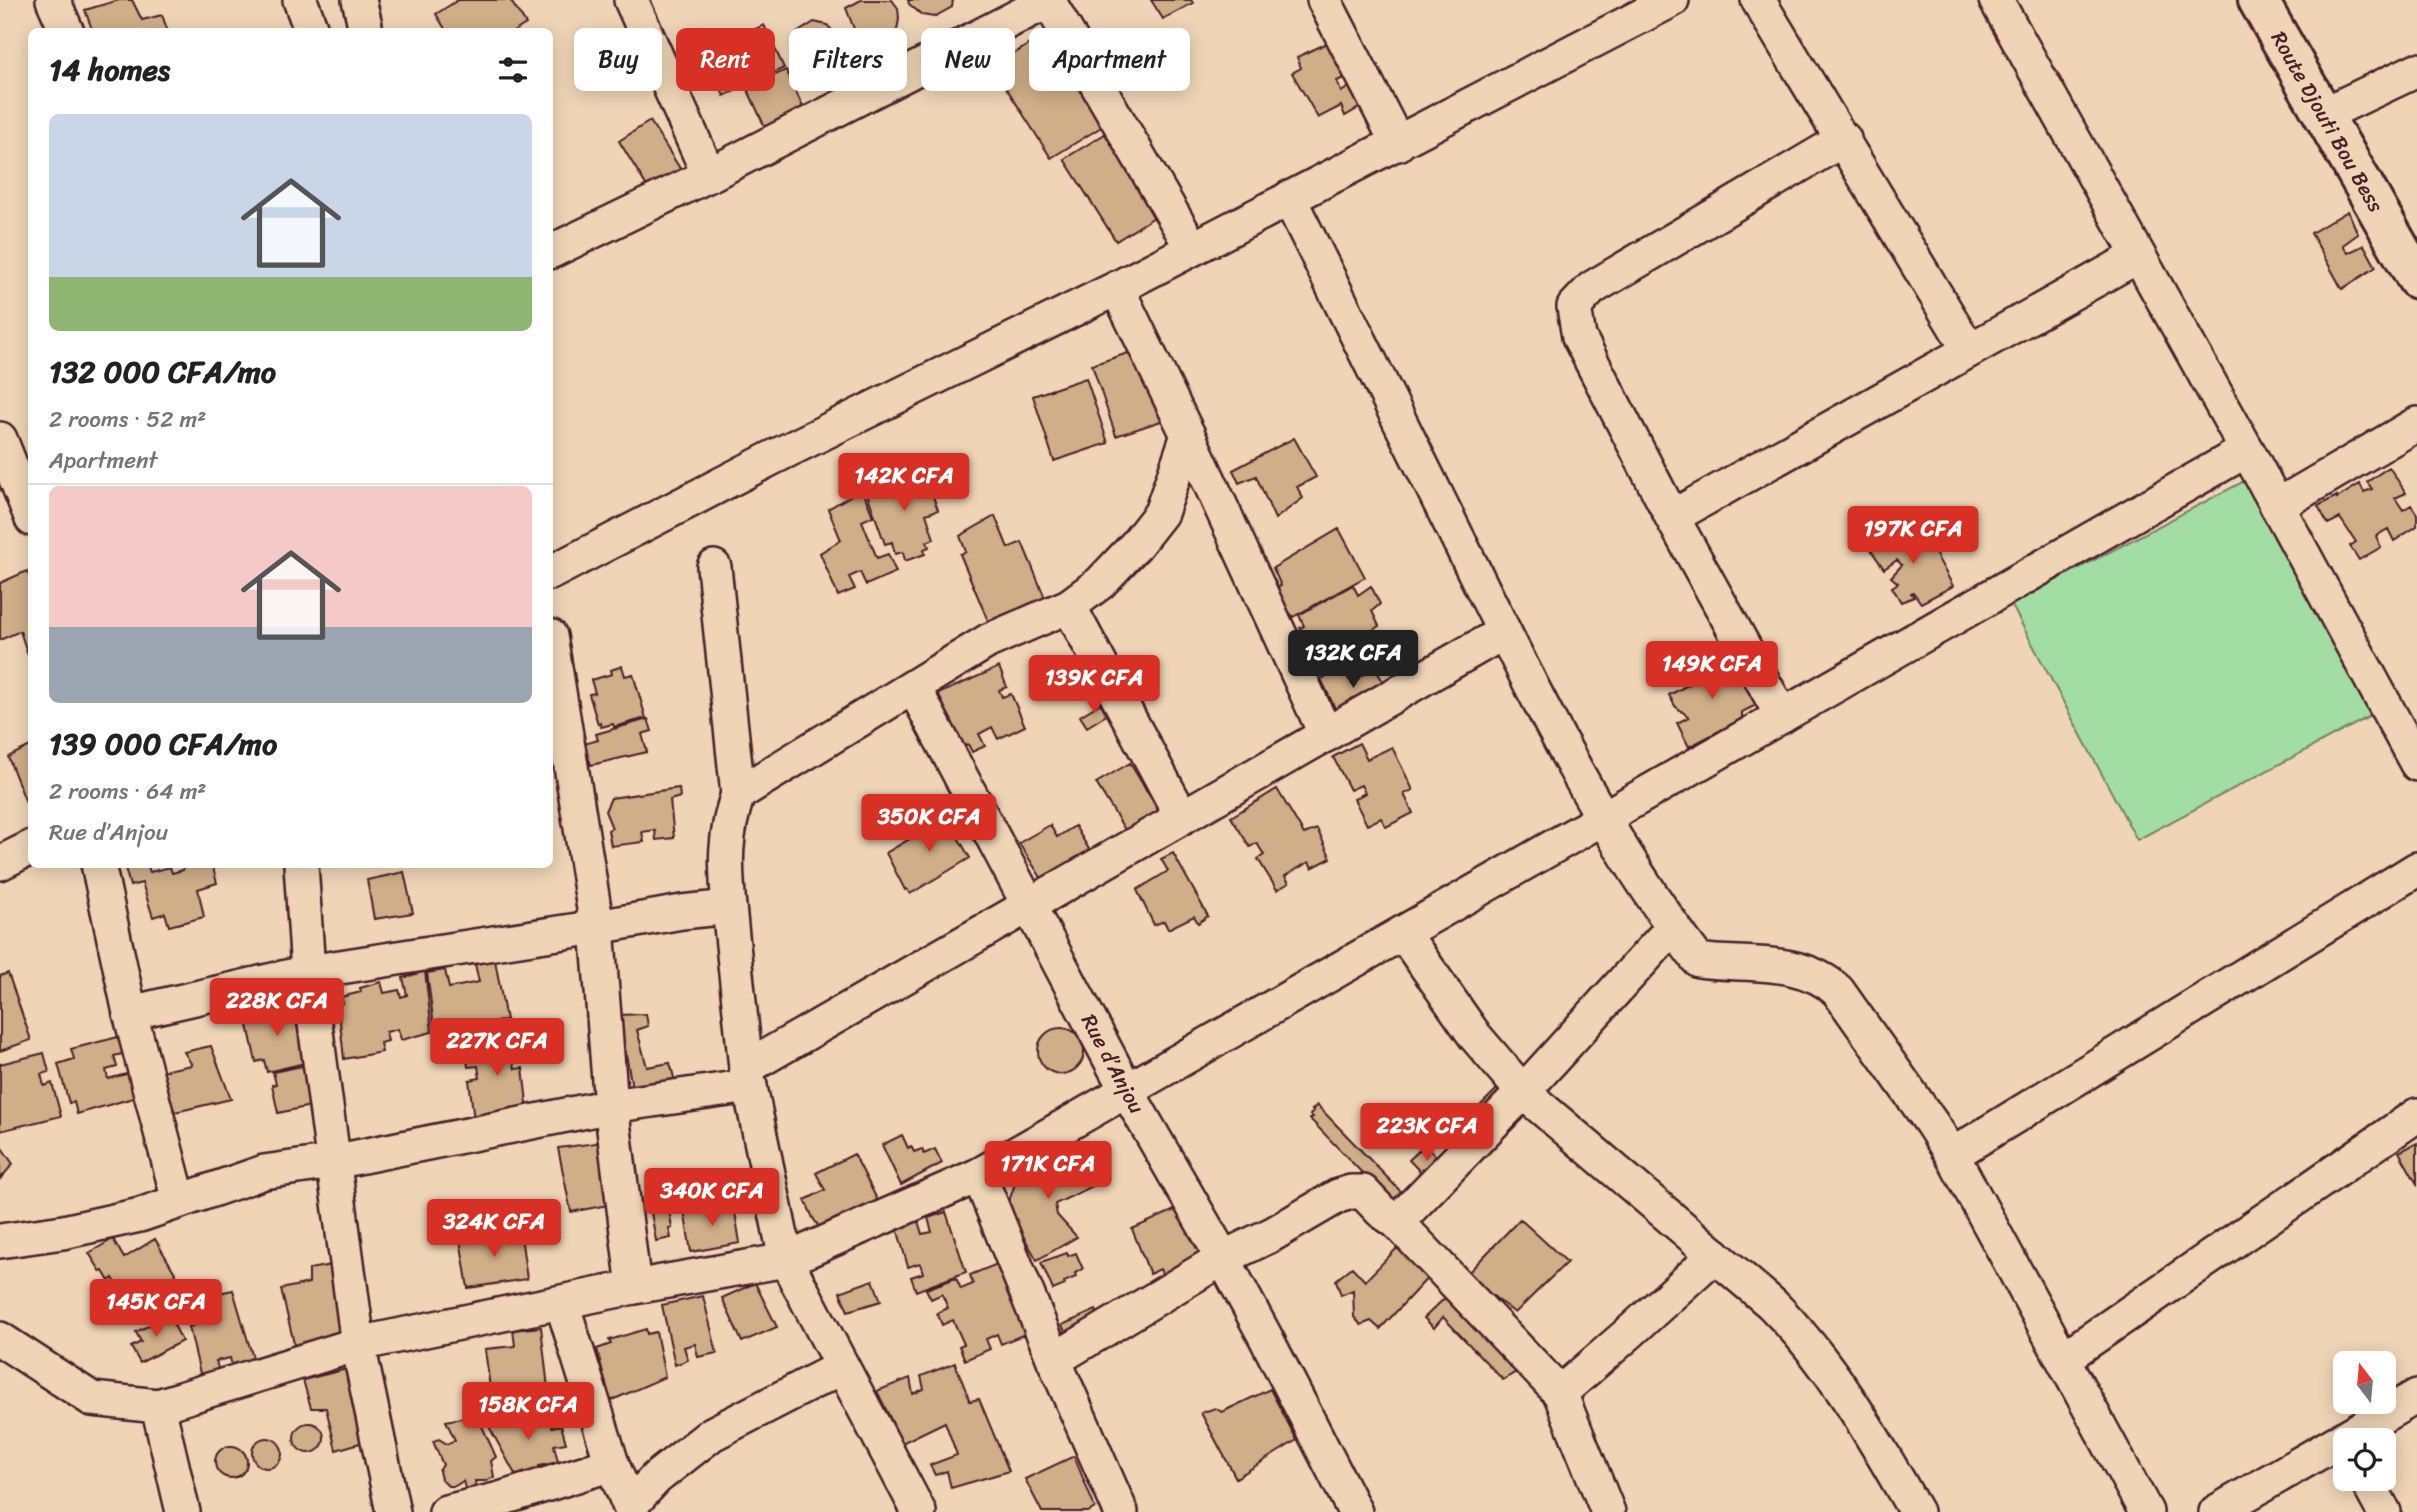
<!DOCTYPE html>
<html lang="en">
<head>
<meta charset="utf-8">
<style>
	body { margin:0; font-family:Sriracha,sans-serif; background:#f6f6f6; color:#222; height:100vh; display:flex; flex-direction:column; font-size:26px; white-space:nowrap }
	* { box-sizing:border-box; margin:0 }
	p { font-size:23px; color:#767676 }
	.icon { flex:none; width:38px; height:38px; fill:none; stroke:currentColor; stroke-width:2; stroke-linecap:round; stroke-linejoin:round }
	.map { position:relative; flex:1; overflow:hidden }
	.side { position:absolute; left:28px; top:28px; width:525px; height:840px; display:flex; flex-direction:column; background:#fff; border-radius:10px; box-shadow:0 4px 18px #0003 }
	.side>* { flex:none }
	.guide { position:absolute; left:574px; top:28px; width:665px; height:63px; display:flex; gap:14px }
	.needle { width:46px; rotate:344deg }
	.controls { position:absolute; left:2333px; top:1351px; display:grid; gap:14px }
	.controls a { display:grid; place-items:center; width:63px; height:63px; border-radius:10px; background:#fff; box-shadow:0 4px 18px #0003; font-size:35px }
	.price { position:absolute; translate:-50% -60px; padding:0 16px; border-radius:7px; background:#d93025; color:#fff; font-size:23px; line-height:46px; filter:drop-shadow(0 2px 4px #0008) }
	.price::after { content:''; position:absolute; left:50%; top:42px; width:21px; height:16px; margin-left:-10px; background:inherit; clip-path:polygon(0 0,100% 0,50% 100%) }
	.price.selected { background:#222; color:#fff }
	ul { padding:0; list-style:none }
	li { display:grid; align-content:center; gap:14px; height:371px; padding:0 21px }
	li+li { border-top:2px solid #e0e0e0 }
	li span { display:grid; place-items:center; height:217px; border-radius:10px; color:#555 }
	li>.icon { margin-inline-start:auto }
	span .icon { width:126px; height:126px; fill:#fffc; stroke-width:1 }
	li b { font-size:30px }
	h2 { display:flex; justify-content:space-between; align-items:center; height:84px; padding:0 21px; font-size:30px }
	.tag { padding:0 24px; border-radius:10px; background:#fff; box-shadow:0 4px 18px #0003; font-size:24px; line-height:63px }
	.tag.selected { background:#d93025; color:#fff }
	.map>svg:first-child { display:block }
	.grass { fill:#a2dda3; stroke:#767e67; stroke-width:2 }
	.building { fill:#d0ae88; stroke:#4a1f2b; stroke-width:2 }
	.lines { fill:none; stroke-linecap:round; stroke-linejoin:round }
	.minor-casing { stroke:#4a1f2b; stroke-width:38 }
	.secondary-casing { stroke:#4a1f2b; stroke-width:44 }
	.minor { stroke:#efd5b6; stroke-width:33 }
	.secondary { stroke:#efd5b6; stroke-width:38 }
	.labels { text-anchor:middle; stroke-width:5; stroke-linejoin:round; paint-order:stroke }
	.street-label { font-size:21px; fill:#4a1f2b; stroke:#efd5b6 }
</style>
</head>
<body>
<div class="map">
<svg width="2417" height="1512" viewBox="0 0 2417 1512">
	<rect width="100%" height="100%" fill="#efd5b6"/>
	<filter id="ink" filterUnits="userSpaceOnUse"><feTurbulence type="fractalNoise" baseFrequency=".0143" numOctaves="2"/><feDisplacementMap in="SourceGraphic" scale="14" xChannelSelector="R" yChannelSelector="G"/><feConvolveMatrix kernelMatrix="1 2 1 2 8 2 1 2 1" color-interpolation-filters="sRGB"/></filter>
	<g filter="url(#ink)">
		<path class="grass" d="M 2248,479 L 2374,714 L 2137,840 L 2011,604 Z"/>
		<path class="building" d="M 119,0 L 132,0 L 142,20 L 162,15 L 168,32 L 93,32 L 85,10 Z
			M 458,0 L 510,0 L 526,24 L 513,32 L 447,32 L 436,14 Z
			M 861,0 L 892,0 L 898,8 L 899,19 L 897,30 L 892,36 L 877,44 L 869,43 L 856,34 L 846,8 Z
			M 908,0 L 953,0 L 952,7 L 934,17 L 922,15 L 909,4 Z
			M 1151,0 L 1191,0 L 1193,3 L 1163,19 Z
			M 814,22 L 827,25 L 834,32 L 844,55 L 844,59 L 827,71 L 803,66 L 794,45 L 797,33 Z
			M 764,25 L 784,68 L 724,96 L 704,52 Z
			M 1058,26 L 1116,118 L 1051,158 L 993,67 Z
			M 1336,39 L 1354,73 L 1337,81 L 1341,92 L 1359,81 L 1369,102 L 1345,116 L 1341,106 L 1318,118 L 1292,73 L 1301,68 L 1297,57 Z
			M 786,70 L 807,116 L 768,134 L 747,88 Z
			M 650,121 L 686,178 L 654,198 L 619,141 Z
			M 1108,132 L 1159,214 L 1116,241 L 1064,159 Z
			M 2348,211 L 2358,234 L 2343,245 L 2348,253 L 2364,245 L 2376,267 L 2342,289 L 2311,233 Z
			M 1140,349 L 1164,420 L 1116,436 L 1092,365 Z
			M 1086,378 L 1108,443 L 1054,461 L 1033,396 Z
			M 1294,438 L 1316,477 L 1297,487 L 1303,498 L 1275,519 L 1256,476 L 1239,483 L 1233,470 Z
			M 922,467 L 938,510 L 926,514 L 934,539 L 927,542 L 929,547 L 924,549 L 925,554 L 905,561 L 903,552 L 895,554 L 892,542 L 885,544 L 865,488 L 898,476 L 901,483 L 910,481 L 907,472 Z
			M 2389,467 L 2406,493 L 2395,498 L 2403,510 L 2411,505 L 2417,514 L 2417,526 L 2394,541 L 2388,529 L 2376,536 L 2381,547 L 2359,560 L 2350,546 L 2356,542 L 2340,518 L 2328,524 L 2318,506 L 2337,496 L 2337,498 L 2360,484 L 2364,492 L 2372,489 L 2367,482 Z
			M 862,489 L 873,516 L 862,521 L 877,558 L 888,554 L 896,572 L 866,585 L 860,572 L 849,577 L 855,589 L 838,596 L 820,553 L 841,540 L 828,509 Z
			M 995,516 L 1008,548 L 1022,542 L 1045,598 L 988,621 L 960,554 L 966,552 L 960,536 Z
			M 1339,529 L 1365,577 L 1293,617 L 1271,590 L 1281,586 L 1273,568 Z
			M 1917,529 L 1922,529 L 1953,586 L 1921,603 L 1913,592 L 1911,593 L 1914,597 L 1901,602 L 1892,587 L 1898,583 L 1891,577 L 1902,565 L 1897,560 L 1884,569 L 1867,544 L 1892,533 L 1901,544 L 1917,536 Z
			M 27,571 L 32,583 L 31,664 L 20,631 L 0,640 L 0,583 Z
			M 1353,585 L 1358,595 L 1371,586 L 1380,604 L 1372,611 L 1379,626 L 1327,660 L 1319,650 L 1319,644 L 1309,646 L 1300,628 L 1304,626 L 1299,615 Z
			M 1733,659 L 1758,704 L 1742,712 L 1742,719 L 1689,747 L 1677,723 L 1689,717 L 1675,706 L 1669,695 L 1690,684 L 1684,675 L 1714,660 L 1717,668 Z
			M 1350,665 L 1356,679 L 1375,668 L 1388,690 L 1340,719 L 1321,679 Z
			M 622,666 L 625,676 L 633,674 L 646,718 L 614,727 L 613,724 L 601,727 L 600,723 L 598,724 L 589,694 L 595,693 L 591,680 L 612,674 L 611,670 Z
			M 999,667 L 1007,687 L 999,690 L 1002,697 L 1011,694 L 1025,726 L 998,739 L 992,727 L 979,734 L 985,746 L 972,752 L 968,744 L 964,746 L 938,694 Z
			M 1101,703 L 1108,714 L 1087,727 L 1080,716 Z
			M 648,719 L 652,731 L 642,734 L 647,752 L 591,765 L 584,744 L 598,740 L 596,734 Z
			M 1359,743 L 1367,759 L 1392,747 L 1413,790 L 1404,794 L 1413,813 L 1386,827 L 1381,818 L 1367,825 L 1354,799 L 1365,793 L 1361,785 L 1350,790 L 1333,757 Z
			M 32,745 L 32,803 L 27,805 L 8,757 Z
			M 1130,763 L 1163,818 L 1130,838 L 1096,783 Z
			M 679,788 L 680,797 L 670,800 L 674,838 L 656,840 L 655,830 L 642,832 L 644,842 L 611,846 L 608,830 L 612,828 L 605,811 L 611,798 Z
			M 1277,789 L 1304,834 L 1317,829 L 1331,858 L 1312,868 L 1309,862 L 1285,876 L 1289,883 L 1277,890 L 1258,859 L 1264,855 L 1257,843 L 1250,847 L 1231,817 Z
			M 957,811 L 963,821 L 952,827 L 970,858 L 910,894 L 907,889 L 905,890 L 886,853 Z
			M 1050,825 L 1057,837 L 1075,826 L 1096,861 L 1049,890 L 1019,843 Z
			M 1173,853 L 1208,916 L 1198,923 L 1194,916 L 1168,929 L 1164,921 L 1154,925 L 1137,890 L 1168,871 L 1161,859 Z
			M 124,864 L 147,864 L 150,872 L 170,867 L 172,873 L 183,870 L 181,864 L 212,864 L 217,883 L 198,889 L 204,917 L 169,926 L 165,913 L 153,917 L 142,883 L 130,886 Z
			M 404,872 L 413,913 L 374,919 L 367,880 Z
			M 495,960 L 506,1020 L 435,1033 L 427,973 L 445,970 L 449,988 L 479,982 L 475,964 Z
			M 425,971 L 432,1032 L 401,1040 L 398,1029 L 386,1032 L 388,1041 L 380,1043 L 382,1052 L 344,1059 L 338,1004 L 343,1003 L 341,997 L 361,992 L 360,988 L 381,982 L 384,993 L 399,990 L 401,997 L 407,995 L 403,978 Z
			M 8,973 L 31,1040 L 0,1051 L 0,976 Z
			M 303,1005 L 307,1017 L 296,1019 L 305,1063 L 267,1072 L 264,1060 L 256,1062 L 246,1016 Z
			M 646,1014 L 648,1026 L 637,1030 L 647,1067 L 670,1063 L 676,1085 L 633,1093 L 619,1015 Z
			M1038 1051a23 23 0 1 1 46 0a23 23 0 1 1-46 0Z
			M 519,1032 L 522,1058 L 513,1060 L 515,1069 L 523,1068 L 528,1112 L 474,1120 L 469,1080 L 480,1078 L 478,1066 L 468,1067 L 464,1039 L 479,1037 L 480,1046 L 502,1044 L 501,1034 Z
			M 126,1035 L 130,1052 L 114,1056 L 117,1067 L 106,1070 L 108,1079 L 130,1073 L 140,1096 L 77,1114 L 74,1102 L 69,1103 L 58,1064 L 74,1059 L 71,1049 Z
			M 211,1046 L 231,1099 L 175,1112 L 157,1072 L 192,1065 L 184,1052 Z
			M 44,1053 L 49,1072 L 41,1074 L 44,1086 L 52,1083 L 61,1116 L 0,1131 L 0,1064 Z
			M 312,1064 L 320,1104 L 278,1113 L 272,1085 L 276,1084 L 273,1072 Z
			M 1497,1089 L 1509,1101 L 1476,1132 L 1465,1121 Z
			M 1317,1105 L 1408,1199 L 1396,1208 L 1310,1119 L 1313,1117 L 1310,1115 L 1314,1111 L 1312,1110 Z
			M 902,1135 L 908,1148 L 911,1146 L 914,1152 L 922,1149 L 924,1154 L 935,1149 L 942,1163 L 901,1185 L 882,1145 Z
			M 603,1142 L 613,1204 L 571,1212 L 558,1148 Z
			M 2417,1143 L 2417,1184 L 2399,1152 Z
			M 1425,1145 L 1445,1165 L 1429,1181 L 1409,1160 Z
			M 0,1148 L 2,1148 L 13,1164 L 0,1179 Z
			M 1079,1149 L 1095,1185 L 1055,1204 L 1057,1215 L 1077,1237 L 1037,1260 L 1018,1227 L 1008,1204 L 1018,1175 L 1047,1160 Z
			M 854,1154 L 883,1211 L 825,1236 L 813,1218 L 805,1200 L 825,1190 L 816,1173 Z
			M 662,1200 L 664,1210 L 669,1209 L 672,1228 L 669,1228 L 671,1238 L 656,1241 L 649,1201 Z
			M 734,1206 L 740,1243 L 691,1252 L 684,1210 Z
			M 1177,1209 L 1210,1257 L 1167,1284 L 1160,1269 L 1150,1274 L 1132,1229 Z
			M 946,1212 L 966,1272 L 916,1291 L 911,1277 L 923,1273 L 920,1263 L 908,1267 L 897,1228 L 918,1221 L 922,1234 L 932,1232 L 928,1218 Z
			M 1520,1219 L 1567,1262 L 1515,1313 L 1466,1275 Z
			M 520,1229 L 527,1279 L 468,1288 L 460,1239 Z
			M 113,1239 L 124,1258 L 155,1239 L 185,1290 L 143,1315 L 130,1293 L 124,1296 L 113,1278 L 109,1281 L 103,1271 L 101,1272 L 89,1253 Z
			M 1399,1246 L 1432,1273 L 1380,1329 L 1371,1321 L 1361,1325 L 1354,1317 L 1353,1290 L 1341,1295 L 1336,1280 L 1352,1267 L 1365,1281 Z
			M 1067,1253 L 1068,1256 L 1076,1253 L 1083,1269 L 1075,1273 L 1076,1277 L 1064,1282 L 1065,1285 L 1053,1290 L 1041,1262 Z
			M 1002,1262 L 1032,1331 L 1001,1344 L 997,1334 L 986,1339 L 990,1349 L 965,1360 L 959,1346 L 964,1344 L 953,1320 L 942,1325 L 937,1313 L 948,1308 L 942,1294 L 931,1299 L 926,1289 L 956,1278 L 961,1289 L 973,1284 L 970,1275 Z
			M 337,1264 L 347,1338 L 296,1352 L 281,1289 L 309,1283 L 309,1269 Z
			M 873,1280 L 881,1301 L 848,1311 L 840,1292 Z
			M 755,1283 L 777,1327 L 742,1342 L 722,1298 Z
			M 233,1290 L 255,1365 L 234,1373 L 230,1358 L 216,1361 L 220,1376 L 202,1382 L 189,1327 L 204,1322 L 200,1297 Z
			M 1449,1294 L 1521,1369 L 1503,1380 L 1443,1317 L 1434,1328 L 1424,1318 Z
			M 703,1296 L 717,1353 L 698,1357 L 695,1344 L 684,1347 L 688,1360 L 675,1365 L 662,1305 Z
			M 1096,1310 L 1101,1322 L 1067,1337 L 1062,1325 Z
			M 169,1315 L 182,1341 L 140,1363 L 131,1347 L 141,1342 L 136,1332 Z
			M 541,1327 L 549,1397 L 492,1404 L 485,1349 L 515,1346 L 513,1330 Z
			M 646,1329 L 647,1334 L 656,1332 L 665,1377 L 610,1401 L 597,1349 L 611,1344 L 609,1340 Z
			M 955,1363 L 970,1401 L 979,1399 L 1009,1471 L 951,1488 L 947,1471 L 935,1475 L 930,1465 L 957,1455 L 945,1422 L 902,1443 L 877,1391 L 910,1378 L 913,1394 L 924,1389 L 921,1376 Z
			M 351,1368 L 370,1440 L 336,1450 L 326,1408 L 311,1408 L 303,1380 Z
			M 1270,1389 L 1297,1440 L 1236,1478 L 1201,1413 L 1215,1408 L 1222,1412 Z
			M 549,1411 L 552,1427 L 561,1425 L 566,1443 L 554,1445 L 558,1462 L 539,1466 L 540,1472 L 516,1476 L 487,1423 Z
			M 477,1415 L 496,1457 L 491,1461 L 494,1477 L 486,1481 L 475,1481 L 476,1488 L 466,1492 L 463,1481 L 455,1486 L 448,1486 L 441,1479 L 439,1471 L 443,1465 L 433,1441 L 439,1439 L 447,1444 L 455,1440 L 446,1421 Z
			M294 1438a15 15 0 1 1 30 0a15 15 0 1 1-30 0Z
			M252 1453a15 15 0 1 1 30 0a15 15 0 1 1-30 0Z
			M215 1462a16 16 0 1 1 32 0a16 16 0 1 1-32 0Z
			M 1074,1456 L 1095,1508 L 1088,1512 L 1042,1512 L 1025,1479 Z"/>
		<g class="lines">
			<g class="minor-casing">
				<g id="minor">
					<path d="M 53,0 L 67,32"/>
					<path d="M 300,0 L 312,32"/>
					<path d="M 359,0 L 365,25 L 362,32"/>
					<path d="M 631,0 L 709,175"/>
					<path d="M 1048,0 L 1192,248"/>
					<path d="M 1324,0 L 1398,144"/>
					<path d="M 1758,0 L 1969,350"/>
					<path d="M 1996,0 L 2247,450 L 2417,764"/>
					<path d="M 2322,115 L 2417,70"/>
					<path d="M 1289,198 C 1350,321 1411,444 1472,567 C 1539,703 1606,840 1698,960 C 1745,967 1800,956 1838,991 L 1932,1124 L 1952,1155 L 2146,1512"/>
					<path d="M 550,252 L 709,175 L 1048,1"/>
					<path d="M 1117,288 L 1188,435 L 1326,735"/>
					<path d="M 0,439 L 32,519"/>
					<path d="M 2277,506 L 2417,424"/>
					<path d="M 1672,517 L 2138,256"/>
					<path d="M 714,567 L 738,794"/>
					<path d="M 550,573 L 770,459 L 1117,288 L 1672,0"/>
					<path d="M 1069,606 L 1182,817"/>
					<path d="M 550,636 L 597,927 L 611,1106 L 634,1287"/>
					<path id="s1" d="M 914,688 L 1127,1091 L 1223,1258 L 1266,1338 L 1355,1512"/>
					<path d="M 1782,716 L 1672,517 L 1579,337 L 1574,307 L 1592,288 L 1844,139"/>
					<path d="M 0,863 L 32,847"/>
					<path d="M 98,864 L 130,1013 L 179,1201"/>
					<path d="M 301,864 L 308,972 L 358,1344 L 393,1512"/>
					<path d="M 729,907 C 725,865 724,835 738,794 L 988,641 L 1069,606 L 1100,583 L 1135,546 L 1161,513 L 1188,435"/>
					<path d="M 1403,933 L 1475,1036 L 1523,1092 L 1772,1304 C 1834,1366 1873,1437 1916,1512"/>
					<path d="M 130,1013 L 308,972 L 597,927 L 682,912 L 729,907 L 746,1068 L 786,1260 L 919,1512"/>
					<path d="M 746,1068 L 1504,632"/>
					<path d="M 1952,1155 L 2417,869"/>
					<path d="M 979,1175 L 1054,1360 L 1121,1512"/>
					<path d="M 1397,1222 L 1560,1393 L 1608,1512"/>
					<path d="M 0,1241 L 63,1232 L 140,1215 L 264,1172 L 333,1162 L 611,1106 L 750,1086"/>
					<path d="M 562,1303 L 612,1464 L 632,1512"/>
					<path d="M 0,1339 L 92,1399 L 158,1406 L 358,1344 L 634,1287 L 786,1260 L 979,1175 L 2247,450"/>
					<path d="M 2064,1358 L 2417,1115"/>
					<path d="M 1054,1360 L 1223,1258 L 1273,1234 L 1338,1196 L 1351,1192 L 1363,1192 L 1381,1211 L 1397,1222 L 1523,1092 L 1673,927"/>
					<path d="M 1560,1393 L 1629,1333 L 1715,1255"/>
					<path d="M 158,1406 L 183,1512"/>
					<path d="M 2366,1479 L 2384,1512"/>
					<path d="M 630,1506 L 656,1478 L 712,1434 L 842,1367"/>
					<path d="M 446,1512 L 500,1499 L 612,1464"/>
					<path d="M 2216,1512 L 2417,1396"/>
				</g>
			</g>
			<g class="secondary-casing">
				<g id="secondary">
					<path id="s2" d="M 2258,0 L 2417,279"/>
				</g>
			</g>
			<use href="#minor" class="minor"/>
			<use href="#secondary" class="secondary"/>
		</g>
	</g>
	<g class="labels">
		<g class="street-label">
			<text dy="7" stroke="none"><textPath href="#s2" startOffset="140">Route Djouti Bou Bess</textPath></text>
			<text dy="7" stroke="none"><textPath href="#s1" startOffset="425">Rue d’Anjou</textPath></text>
		</g>
	</g>
</svg>
<div class="controls">
<a><svg class="needle" viewBox="-14 -14 28 28"><path d="M0-13l5 13h-10z" fill="#e53935"/><path d="M0 13l5-13h-10z" fill="#767676"/></svg></a>
<a><svg class="icon" aria-label="locate" viewBox="0 0 24 24"><circle cx="12" cy="12" r="6"/><path d="M12 2v4M12 18v4M2 12h4M18 12h4"/></svg></a>
</div>
<b class="price" style="left:904px;top:513px">142K CFA</b>
<b class="price" style="left:1913px;top:566px">197K CFA</b>
<b class="price selected" style="left:1353px;top:690px">132K CFA</b>
<b class="price" style="left:1712px;top:701px">149K CFA</b>
<b class="price" style="left:1094px;top:715px">139K CFA</b>
<b class="price" style="left:929px;top:854px">350K CFA</b>
<b class="price" style="left:277px;top:1038px">228K CFA</b>
<b class="price" style="left:497px;top:1078px">227K CFA</b>
<b class="price" style="left:1427px;top:1163px">223K CFA</b>
<b class="price" style="left:1048px;top:1201px">171K CFA</b>
<b class="price" style="left:712px;top:1228px">340K CFA</b>
<b class="price" style="left:494px;top:1259px">324K CFA</b>
<b class="price" style="left:156px;top:1339px">145K CFA</b>
<b class="price" style="left:528px;top:1442px">158K CFA</b>
<div class="guide">
<a class="tag">Buy</a>
<a class="tag selected">Rent</a>
<a class="tag">Filters</a>
<a class="tag">New</a>
<a class="tag">Apartment</a>
</div>
<section class="side">
<h2>14 homes<svg class="icon" aria-label="filters" viewBox="0 0 24 24"><path d="M4 7h16M4 17h16"/><circle cx="9" cy="7" r="2"/><circle cx="15" cy="17" r="2"/></svg></h2>
<ul>
<li><span style="background:linear-gradient(#c9d6e8 75%,#8fb573 0)"><svg class="icon" aria-label="home" viewBox="0 0 24 24"><path d="M3 11l9-7 9 7M6 9v11h12V9"/></svg></span><div><b>132 000 CFA/mo</b><p>2 rooms · 52 m²</p><p>Apartment</p></div></li>
<li><span style="background:linear-gradient(#f6c9c9 65%,#9aa5b1 0)"><svg class="icon" aria-label="home" viewBox="0 0 24 24"><path d="M3 11l9-7 9 7M6 9v11h12V9"/></svg></span><div><b>139 000 CFA/mo</b><p>2 rooms · 64 m²</p><p>Rue d’Anjou</p></div></li>
</ul>
</section>
</div>
</body>
</html>
